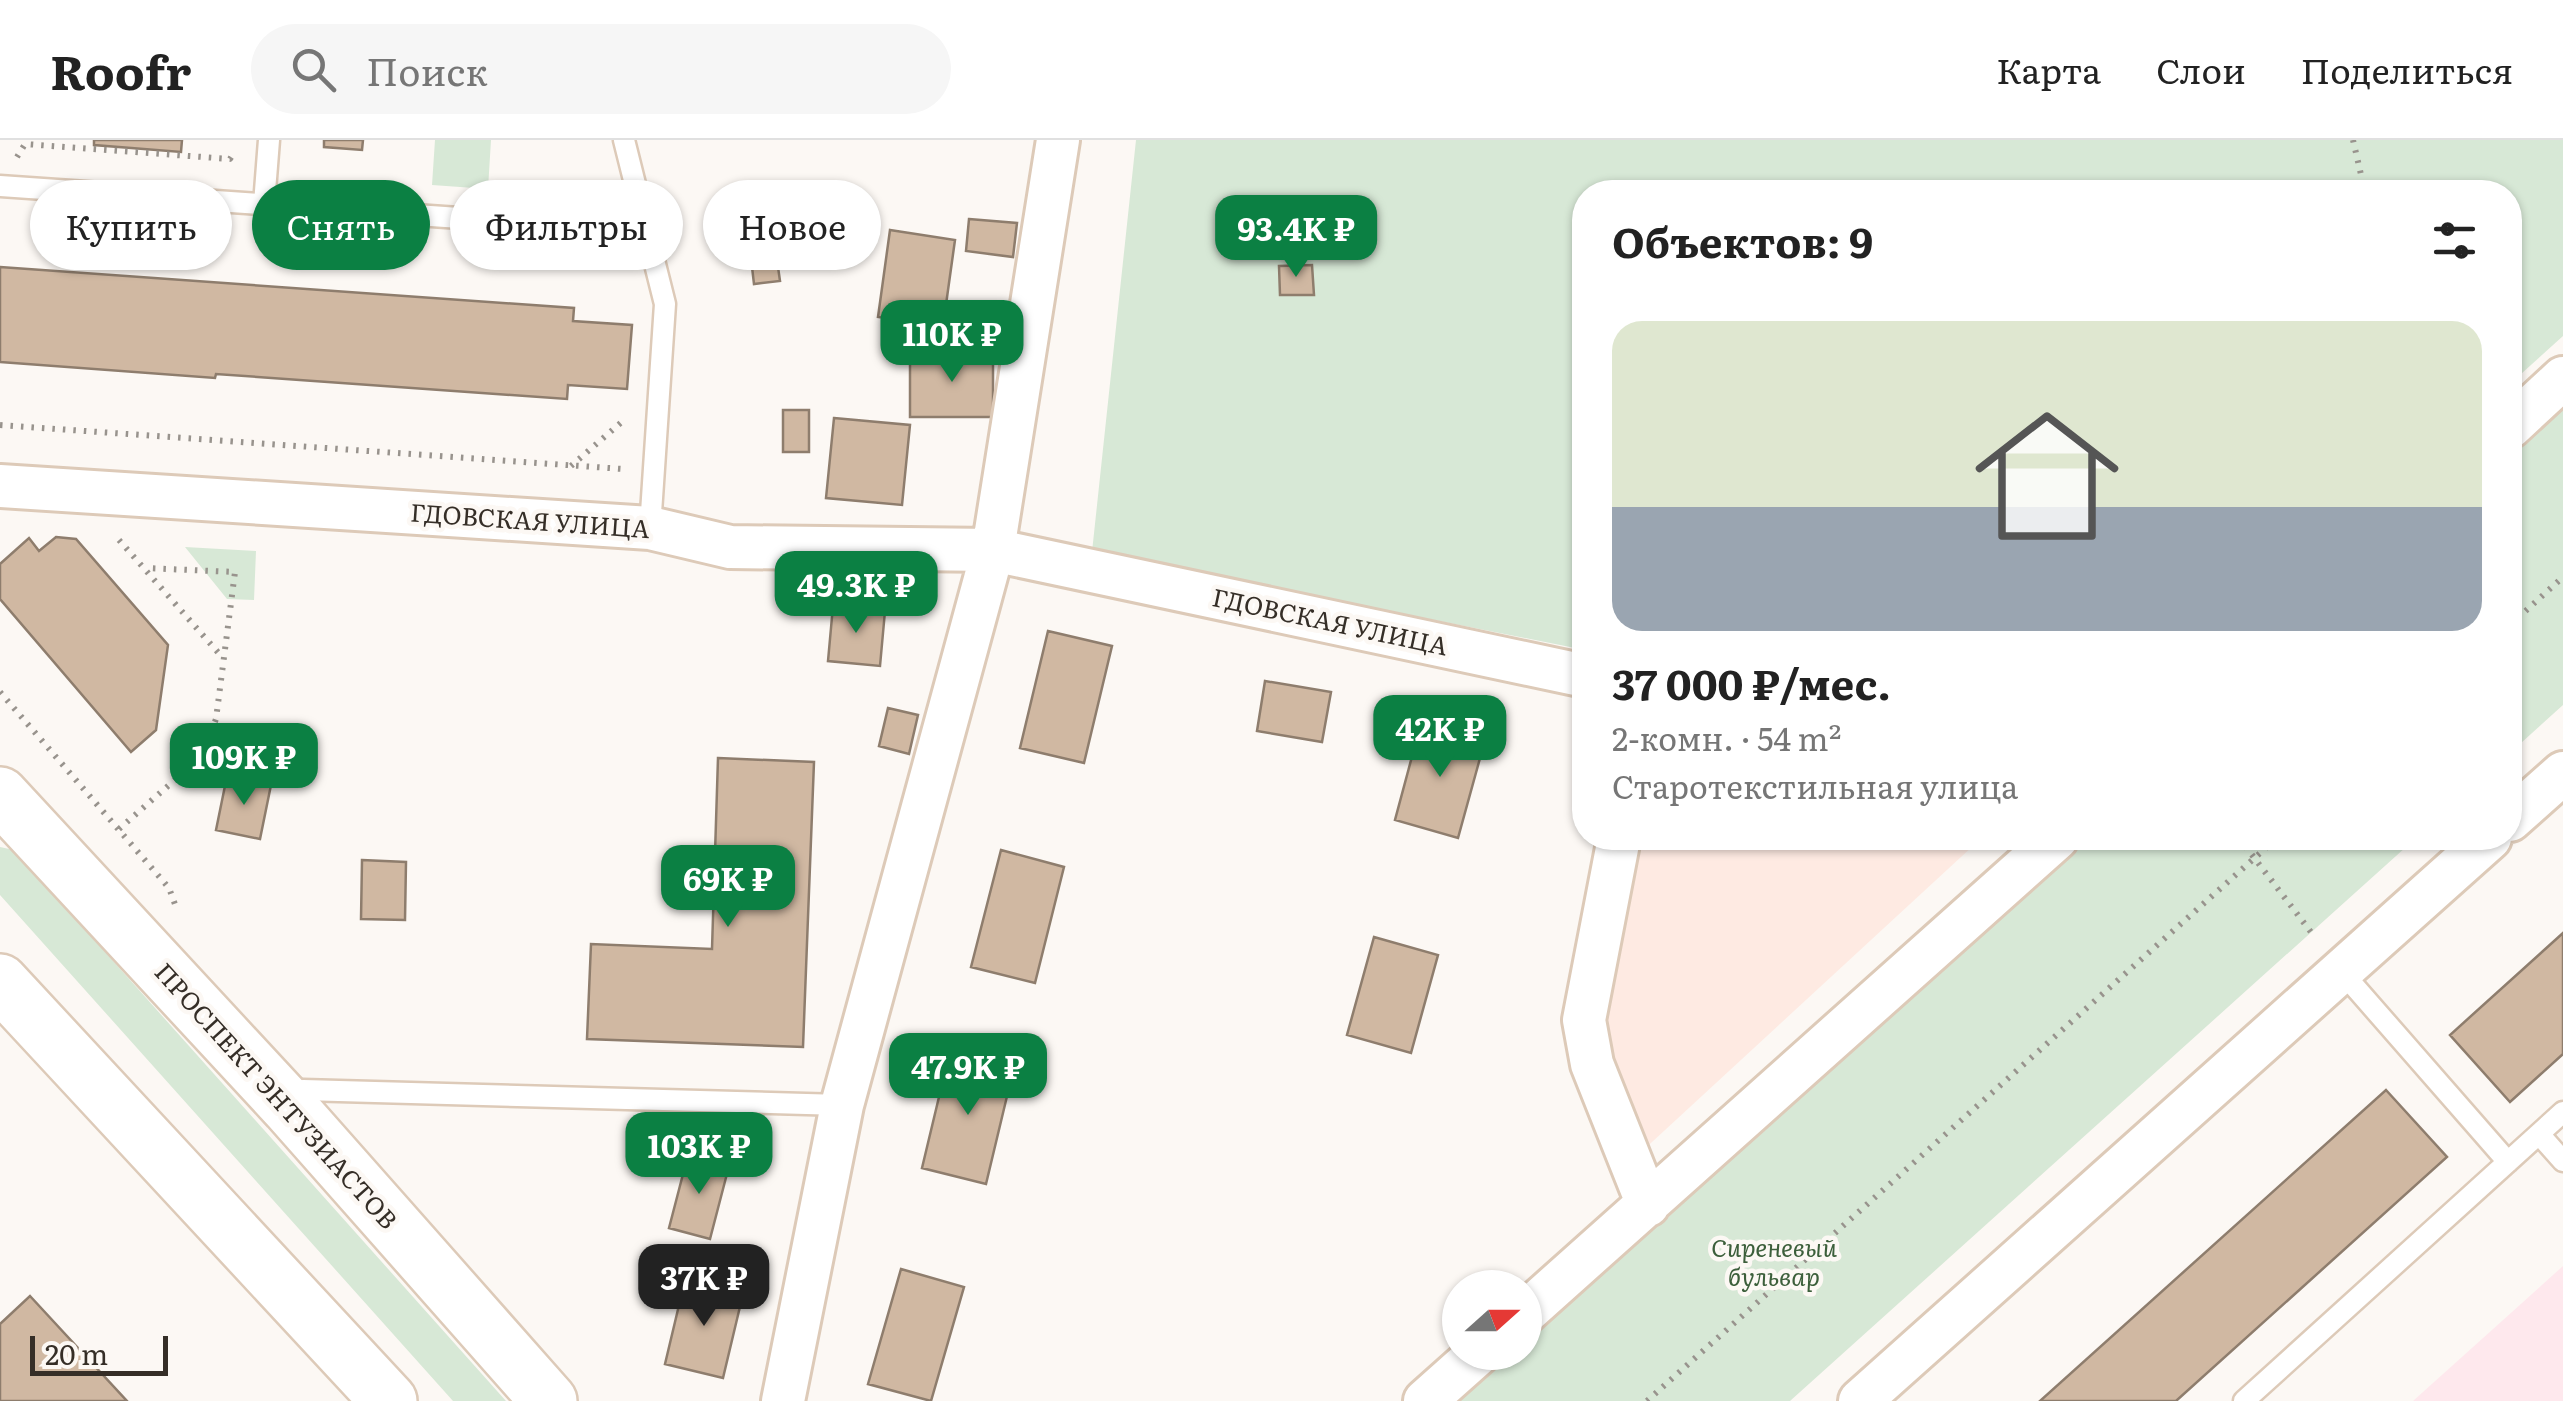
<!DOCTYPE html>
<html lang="ru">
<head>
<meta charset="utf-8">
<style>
	body { margin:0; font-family:Literata,serif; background:#f6f6f6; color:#222; height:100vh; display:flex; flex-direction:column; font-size:38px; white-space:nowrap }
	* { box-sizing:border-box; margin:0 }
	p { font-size:32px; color:#767676 }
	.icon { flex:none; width:55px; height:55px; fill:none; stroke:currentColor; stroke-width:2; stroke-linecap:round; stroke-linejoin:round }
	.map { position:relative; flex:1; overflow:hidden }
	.details { position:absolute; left:1572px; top:40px; width:950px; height:670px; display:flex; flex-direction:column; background:#fff; border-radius:40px; box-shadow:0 2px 8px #0004 }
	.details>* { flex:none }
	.guide { position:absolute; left:30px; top:40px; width:950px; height:90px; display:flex; gap:20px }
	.needle { width:65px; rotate:69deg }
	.controls { position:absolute; left:1442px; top:1130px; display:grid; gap:20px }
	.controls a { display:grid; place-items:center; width:100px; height:100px; border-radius:50%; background:#fff; box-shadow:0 2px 8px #0004; font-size:50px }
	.scale { position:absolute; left:30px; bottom:25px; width:138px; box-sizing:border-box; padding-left:10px; border:5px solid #352e27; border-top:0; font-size:28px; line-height:35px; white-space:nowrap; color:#352e27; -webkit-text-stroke:8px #fcf8f4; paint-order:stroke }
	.price { position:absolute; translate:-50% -85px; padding:0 22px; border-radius:20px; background:#0b8043; color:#fff; font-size:32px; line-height:65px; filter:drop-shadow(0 2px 5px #0008) }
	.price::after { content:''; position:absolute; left:50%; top:60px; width:30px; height:22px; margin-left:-15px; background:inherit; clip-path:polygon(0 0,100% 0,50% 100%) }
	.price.active { background:#222; color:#fff }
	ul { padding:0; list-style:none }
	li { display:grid; align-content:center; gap:20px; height:530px; padding:0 40px }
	li span { display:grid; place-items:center; height:310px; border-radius:30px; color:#555 }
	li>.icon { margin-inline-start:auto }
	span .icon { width:180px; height:180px; fill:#fffc; stroke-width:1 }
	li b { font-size:42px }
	h2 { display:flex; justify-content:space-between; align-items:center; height:120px; padding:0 40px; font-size:42px }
	.pill { padding:0 35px; border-radius:45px; background:#fff; box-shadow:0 2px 8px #0004; font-size:35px; line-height:90px }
	.pill.active { background:#0b8043; color:#fff }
	header { display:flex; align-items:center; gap:60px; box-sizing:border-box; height:140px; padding:0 50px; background:#fff; border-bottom:2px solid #e0e0e0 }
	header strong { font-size:48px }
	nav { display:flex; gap:55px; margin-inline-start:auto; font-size:35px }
	.search { width:700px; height:90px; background:#f6f6f6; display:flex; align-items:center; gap:25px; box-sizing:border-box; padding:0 35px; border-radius:55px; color:#767676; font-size:38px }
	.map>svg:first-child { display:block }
	.industrial { fill:#feeae2 }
	.education { fill:#fee8ed }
	.green { fill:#d7e8d6 }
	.building { fill:#d0b8a2; stroke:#8e7d6d; stroke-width:2.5 }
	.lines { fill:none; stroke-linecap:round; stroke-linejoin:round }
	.service-casing { stroke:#ddcab8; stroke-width:25 }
	.minor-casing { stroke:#ddcab8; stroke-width:48 }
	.secondary-casing { stroke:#ddcab8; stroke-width:60 }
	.path { stroke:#98938d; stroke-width:6; stroke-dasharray:2.5 8; stroke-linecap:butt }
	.service { stroke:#fff; stroke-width:20 }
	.minor { stroke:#fff; stroke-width:42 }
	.secondary { stroke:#fff; stroke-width:55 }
	.labels { text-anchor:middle; stroke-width:9; stroke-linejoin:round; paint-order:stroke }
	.street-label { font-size:25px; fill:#352e27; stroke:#fcf8f4 }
	.park-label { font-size:25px; font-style:italic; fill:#3c5f3b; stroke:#fcf8f4 }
</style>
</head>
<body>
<header>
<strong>Roofr</strong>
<div class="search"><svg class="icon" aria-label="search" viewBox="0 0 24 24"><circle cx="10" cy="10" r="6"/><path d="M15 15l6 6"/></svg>Поиск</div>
<nav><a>Карта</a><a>Слои</a><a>Поделиться</a></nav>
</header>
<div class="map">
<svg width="2563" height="1261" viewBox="0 0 2563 1261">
	<rect width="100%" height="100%" fill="#fcf8f4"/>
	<path class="industrial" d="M 1614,698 L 1976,698 L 1974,705 L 1626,1026 L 1574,891 Z"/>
	<path class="education" d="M 2563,1126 L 2563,1261 L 2413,1261 Z"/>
	<path class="green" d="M 435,0 L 491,0 L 488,49 L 432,45 Z
		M 1136,0 L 2563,0 L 2563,196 L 2510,244 L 2510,52 L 1585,52 L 1585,510 L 1092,412 Z
		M 2563,266 L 2563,565 L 2510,613 L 2510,313 Z
		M 185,407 L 256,411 L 254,460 L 227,459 Z
		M 2080,698 L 2416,698 L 1790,1261 L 1450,1261 L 1504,1213 L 1525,1212 L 1525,1194 Z
		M 0,707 L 14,710 L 506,1261 L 453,1261 L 0,755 Z"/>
	<path class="building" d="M 94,0 L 182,0 L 181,12 L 94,5 Z
		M 324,0 L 363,0 L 362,10 L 324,7 Z
		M 969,79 L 1017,83 L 1013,117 L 966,111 Z
		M 890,90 L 955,100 L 943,186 L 878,177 Z
		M 775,106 L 780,141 L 754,144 L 750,110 Z
		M 1312,125 L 1314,155 L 1280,155 L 1279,126 Z
		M 0,127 L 574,168 L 573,181 L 632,185 L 627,249 L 568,245 L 567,259 L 216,234 L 215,238 L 0,222 Z
		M 993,212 L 993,277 L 910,277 L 910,213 Z
		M 783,270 L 809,270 L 809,312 L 783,312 Z
		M 834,278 L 910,285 L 902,365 L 826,358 Z
		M 56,397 L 76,399 L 168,505 L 156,590 L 131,612 L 0,459 L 0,424 L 29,398 L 39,411 Z
		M 833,466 L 885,471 L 880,526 L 828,521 Z
		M 1048,491 L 1112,506 L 1084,623 L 1020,608 Z
		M 1265,541 L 1331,552 L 1322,602 L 1257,591 Z
		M 888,568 L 918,575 L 909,614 L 879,606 Z
		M 1421,583 L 1485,600 L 1458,698 L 1395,680 Z
		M 718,618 L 814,622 L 803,907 L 587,899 L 591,804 L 712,809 Z
		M 227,636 L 271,645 L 260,699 L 216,690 Z
		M 1001,710 L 1064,727 L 1035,843 L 971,827 Z
		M 362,720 L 406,722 L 405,780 L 361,779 Z
		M 2563,793 L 2563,914 L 2510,962 L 2450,895 Z
		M 1374,797 L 1438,815 L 1411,913 L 1347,895 Z
		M 950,911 L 1014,927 L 986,1044 L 922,1028 Z
		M 2386,950 L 2447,1017 L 2176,1261 L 2040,1261 Z
		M 688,1015 L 729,1026 L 710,1099 L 669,1088 Z
		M 901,1129 L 964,1147 L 931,1261 L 868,1244 Z
		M 685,1140 L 743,1154 L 723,1238 L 665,1224 Z
		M 30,1156 L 127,1261 L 0,1261 L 0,1184 Z"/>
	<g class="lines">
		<g class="service-casing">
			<path id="service" d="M 624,0 L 665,164 L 650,388
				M 0,46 L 647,91
				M 264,64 L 269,0
				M 2341,831 L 2508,1022
				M 291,965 L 303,950 L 842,965
				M 2539,994 L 2563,1021
				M 2244,1261 L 2563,972"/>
		</g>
		<g class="minor-casing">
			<path id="minor" d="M 2510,287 L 2563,238
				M 0,346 L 650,388 L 730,407 L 993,410 L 1585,536
				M 2510,680 L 2563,633
				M 1619,698 L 1584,880 L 1592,924 L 1648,1065
				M 1525,1173 L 2057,698
				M 783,1261 L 842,965 L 993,410 L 1058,0
				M 1425,1261 L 1480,1212
				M 1860,1261 L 2490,698"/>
		</g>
		<g class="secondary-casing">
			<path id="secondary" d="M 0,655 L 289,967 L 549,1261
				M 0,842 L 389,1261"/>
		</g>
		<path class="path" d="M 2353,0 L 2365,52
			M 17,17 L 25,4 L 230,19 L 233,14
			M 0,285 L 623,329
			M 571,326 L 624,280
			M 119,400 L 223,518
			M 2510,485 L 2563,437
			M 0,552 L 169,748 L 176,767
			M 119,689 L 202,616 L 216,579 L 235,432 L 145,428
			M 2239,698 L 2314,796
			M 1647,1261 L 2277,698"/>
		<use href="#service" class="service"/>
		<use href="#minor" class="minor"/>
		<use href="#secondary" class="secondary"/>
	</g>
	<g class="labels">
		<g class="street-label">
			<text transform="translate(530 381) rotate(4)" y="9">ГДОВСКАЯ УЛИЦА</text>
			<text transform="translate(1330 482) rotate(12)" y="9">ГДОВСКАЯ УЛИЦА</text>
			<text transform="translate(276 956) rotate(48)" y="9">ПРОСПЕКТ ЭНТУЗИАСТОВ</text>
		</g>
		<g class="park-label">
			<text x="1774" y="1117">Сиреневый<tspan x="1774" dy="29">бульвар</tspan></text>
		</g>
	</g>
</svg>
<div class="controls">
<a><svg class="needle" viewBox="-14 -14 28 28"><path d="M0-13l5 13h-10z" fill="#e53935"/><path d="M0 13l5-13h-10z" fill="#767676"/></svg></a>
</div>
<div class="scale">20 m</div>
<b class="price" style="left:1296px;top:140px">93.4K ₽</b>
<b class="price" style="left:952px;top:245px">110K ₽</b>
<b class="price" style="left:856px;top:496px">49.3K ₽</b>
<b class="price" style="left:1440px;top:640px">42K ₽</b>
<b class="price" style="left:244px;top:668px">109K ₽</b>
<b class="price" style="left:728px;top:790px">69K ₽</b>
<b class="price" style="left:968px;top:978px">47.9K ₽</b>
<b class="price" style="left:699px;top:1057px">103K ₽</b>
<b class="price active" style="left:704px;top:1189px">37K ₽</b>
<div class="guide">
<a class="pill">Купить</a>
<a class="pill active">Снять</a>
<a class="pill">Фильтры</a>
<a class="pill">Новое</a>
</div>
<section class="details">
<h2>Объектов: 9<svg class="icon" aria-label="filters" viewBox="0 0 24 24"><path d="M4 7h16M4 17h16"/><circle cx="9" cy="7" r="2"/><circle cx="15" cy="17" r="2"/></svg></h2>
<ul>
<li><span style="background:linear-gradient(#dfe7d0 60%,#9aa5b1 0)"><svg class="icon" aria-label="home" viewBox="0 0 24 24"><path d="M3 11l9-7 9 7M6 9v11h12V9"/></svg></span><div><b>37 000 ₽/мес.</b><p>2-комн. · 54 m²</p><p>Старотекстильная улица</p></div></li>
</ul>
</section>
</div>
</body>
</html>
